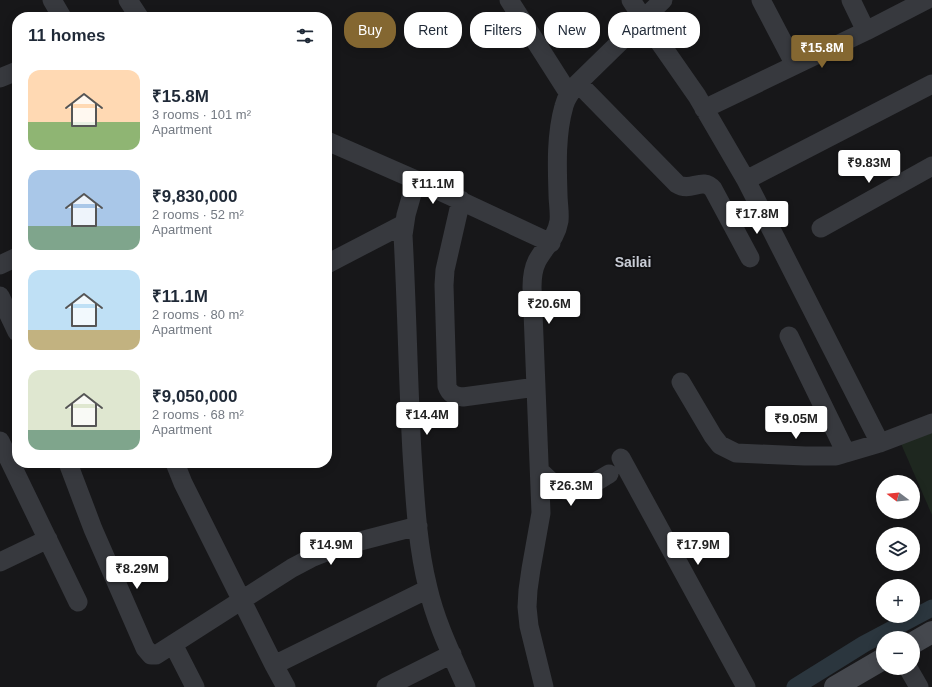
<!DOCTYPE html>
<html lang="en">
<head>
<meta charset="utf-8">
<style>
	body { margin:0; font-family:Helvetica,sans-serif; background:#f2f2f3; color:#1f2937; height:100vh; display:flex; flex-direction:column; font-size:15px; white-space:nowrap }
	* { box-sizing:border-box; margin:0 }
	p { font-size:13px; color:#747a83 }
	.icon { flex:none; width:22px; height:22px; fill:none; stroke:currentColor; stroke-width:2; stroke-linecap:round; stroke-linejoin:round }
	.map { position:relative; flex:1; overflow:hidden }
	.panel { position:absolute; left:12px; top:12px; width:320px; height:456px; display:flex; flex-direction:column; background:#fff; border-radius:16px; box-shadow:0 2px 10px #0003 }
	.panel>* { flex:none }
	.hud { position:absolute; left:344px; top:12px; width:380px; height:36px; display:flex; gap:8px }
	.needle { width:26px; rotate:286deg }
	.tools { position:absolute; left:876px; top:475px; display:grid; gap:8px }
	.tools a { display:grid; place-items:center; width:44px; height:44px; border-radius:50%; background:#fff; box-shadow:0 2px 10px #0003; font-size:20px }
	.price { position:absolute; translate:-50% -34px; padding:0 9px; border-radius:4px; background:#fff; color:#222; font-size:13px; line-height:26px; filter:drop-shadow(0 1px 2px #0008) }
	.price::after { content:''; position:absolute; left:50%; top:24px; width:12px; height:9px; margin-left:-6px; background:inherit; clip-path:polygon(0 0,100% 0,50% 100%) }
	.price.active { background:#846731; color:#fff }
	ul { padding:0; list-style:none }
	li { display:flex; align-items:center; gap:12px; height:100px; padding:0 16px }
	li span { display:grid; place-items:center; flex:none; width:112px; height:80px; border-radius:12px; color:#555 }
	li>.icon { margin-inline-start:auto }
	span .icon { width:48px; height:48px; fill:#fffc; stroke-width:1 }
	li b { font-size:17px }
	h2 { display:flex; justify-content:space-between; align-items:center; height:48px; padding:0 16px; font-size:17px }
	.pill { padding:0 14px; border-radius:16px; background:#fff; box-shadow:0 2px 10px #0003; font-size:14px; line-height:36px }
	.pill.active { background:#846731; color:#fff }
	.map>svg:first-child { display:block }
	.green { fill:#1e271f }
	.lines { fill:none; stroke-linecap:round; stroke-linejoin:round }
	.canal { stroke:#2b363e; stroke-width:17 }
	.street { stroke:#37393e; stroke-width:19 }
	.secondary { stroke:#45484e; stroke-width:22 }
	.labels { text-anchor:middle; stroke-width:4; stroke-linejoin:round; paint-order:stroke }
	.district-label { font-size:14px; font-weight:bold; fill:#c9cdd6; stroke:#121214 }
</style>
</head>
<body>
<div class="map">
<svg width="932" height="687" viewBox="0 0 932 687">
	<rect width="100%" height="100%" fill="#171719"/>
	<path class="green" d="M 932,424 L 932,515 L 899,439 Z"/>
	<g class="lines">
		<path class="canal" d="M 795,687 L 864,644 L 932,608"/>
		<path class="street" d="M 52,0 L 62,17
			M 128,0 L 139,17
			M 509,0 L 569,94
			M 631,0 L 644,20 L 697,96 L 746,180 L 880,443
			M 761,0 L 795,65
			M 851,0 L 866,31
			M 0,78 L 17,71
			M 578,83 L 677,184 C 691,193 702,176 713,189 L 750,258
			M 704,109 L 866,31 L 926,0
			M 327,141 L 416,180 L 551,243
			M 416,180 L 406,215 L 403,235 C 407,308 408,380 412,453 C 415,498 417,544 428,588 C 436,623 452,655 466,687
			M 746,180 L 932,84
			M 461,200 L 445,270 L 444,285 L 447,386 C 450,395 455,396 463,397 L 536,387
			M 821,228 L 932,166
			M 327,264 L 404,224
			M 0,265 L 17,257
			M 0,296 L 17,332
			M 789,336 L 846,453
			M 681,382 L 713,436 L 720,445 L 736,453 L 805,456 L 836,456 L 880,443 L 932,423
			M 0,441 L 78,602
			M 621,458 L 746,687
			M 68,463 L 93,529 L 145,648 L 151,655 L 156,655 L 292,568 L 311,558 L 341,546 L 418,526
			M 175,463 L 183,483 L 274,665 L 286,687
			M 540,471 C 545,476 551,482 557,486 C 574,499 593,483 609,474
			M 0,562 L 48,539
			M 173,644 L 195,687
			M 274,665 L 428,589
			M 908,668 L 919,687
			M 386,687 L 452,654
			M 544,687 L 529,626 L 527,607 L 528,590 L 531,569 L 541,513 L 532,287 C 532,278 533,269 537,261 C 545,246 556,239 559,221 C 560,212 558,203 558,194 C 557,165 556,134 564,106 C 566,97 572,90 578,83 L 663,0"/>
		<path class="secondary" d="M 913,643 L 932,632
			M 835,687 L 883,659"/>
	</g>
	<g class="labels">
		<g class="district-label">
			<text x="633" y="267">Sailai</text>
		</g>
	</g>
</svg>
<div class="tools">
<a><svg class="needle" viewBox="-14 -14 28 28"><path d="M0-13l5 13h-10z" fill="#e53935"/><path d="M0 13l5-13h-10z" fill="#747a83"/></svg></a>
<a><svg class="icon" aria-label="layers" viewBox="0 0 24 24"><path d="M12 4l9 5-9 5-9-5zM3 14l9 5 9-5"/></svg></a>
<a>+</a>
<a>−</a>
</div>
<b class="price active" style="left:822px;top:69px">₹15.8M</b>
<b class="price" style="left:869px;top:184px">₹9.83M</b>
<b class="price" style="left:433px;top:205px">₹11.1M</b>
<b class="price" style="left:757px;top:235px">₹17.8M</b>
<b class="price" style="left:549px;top:325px">₹20.6M</b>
<b class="price" style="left:427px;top:436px">₹14.4M</b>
<b class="price" style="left:796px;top:440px">₹9.05M</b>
<b class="price" style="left:571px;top:507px">₹26.3M</b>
<b class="price" style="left:331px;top:566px">₹14.9M</b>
<b class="price" style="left:698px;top:566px">₹17.9M</b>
<b class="price" style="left:137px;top:590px">₹8.29M</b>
<div class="hud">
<a class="pill active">Buy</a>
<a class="pill">Rent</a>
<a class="pill">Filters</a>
<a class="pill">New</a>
<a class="pill">Apartment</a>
</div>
<section class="panel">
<h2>11 homes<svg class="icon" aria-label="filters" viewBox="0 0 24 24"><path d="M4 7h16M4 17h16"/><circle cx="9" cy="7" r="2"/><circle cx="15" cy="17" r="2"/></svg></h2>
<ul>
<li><span style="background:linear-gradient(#ffd9b3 65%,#8fb573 0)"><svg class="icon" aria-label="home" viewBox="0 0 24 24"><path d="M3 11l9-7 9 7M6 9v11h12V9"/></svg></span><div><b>₹15.8M</b><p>3 rooms · 101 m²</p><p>Apartment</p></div></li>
<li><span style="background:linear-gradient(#a9c7e8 70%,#7fa58c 0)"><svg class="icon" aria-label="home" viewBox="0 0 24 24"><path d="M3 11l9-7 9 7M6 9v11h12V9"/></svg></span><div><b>₹9,830,000</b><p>2 rooms · 52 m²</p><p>Apartment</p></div></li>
<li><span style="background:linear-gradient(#bfe0f5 75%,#c2b280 0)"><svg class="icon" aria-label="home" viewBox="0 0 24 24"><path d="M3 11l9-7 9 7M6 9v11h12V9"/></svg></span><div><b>₹11.1M</b><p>2 rooms · 80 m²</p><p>Apartment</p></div></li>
<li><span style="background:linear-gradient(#dfe7d0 75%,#7fa58c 0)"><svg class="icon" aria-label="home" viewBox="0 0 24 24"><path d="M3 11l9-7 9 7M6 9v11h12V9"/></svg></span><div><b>₹9,050,000</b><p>2 rooms · 68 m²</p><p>Apartment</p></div></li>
</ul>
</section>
</div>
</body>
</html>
